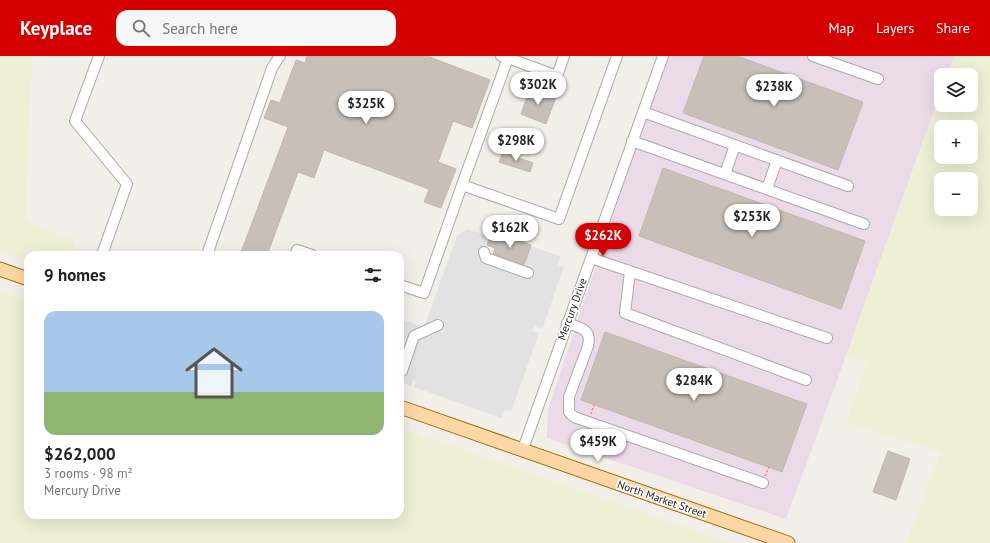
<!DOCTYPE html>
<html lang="en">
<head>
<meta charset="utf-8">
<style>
	body { margin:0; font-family:"PT Sans",sans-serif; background:#f6f6f6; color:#222; height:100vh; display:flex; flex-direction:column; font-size:15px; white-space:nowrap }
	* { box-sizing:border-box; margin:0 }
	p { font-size:13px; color:#767676 }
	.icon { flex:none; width:22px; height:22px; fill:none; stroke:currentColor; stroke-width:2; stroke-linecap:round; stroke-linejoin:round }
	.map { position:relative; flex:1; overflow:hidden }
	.sheet { position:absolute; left:24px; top:195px; width:380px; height:268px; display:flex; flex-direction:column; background:#fff; border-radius:12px; box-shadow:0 4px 16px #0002 }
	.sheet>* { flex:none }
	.tools { position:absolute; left:934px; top:12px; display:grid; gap:8px }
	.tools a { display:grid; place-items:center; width:44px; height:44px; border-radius:8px; background:#fff; box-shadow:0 4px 16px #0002; font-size:20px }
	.price { position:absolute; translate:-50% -34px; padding:0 9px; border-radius:14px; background:#fff; color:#222; font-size:13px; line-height:26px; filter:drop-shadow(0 1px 2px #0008) }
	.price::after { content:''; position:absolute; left:50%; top:24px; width:12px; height:9px; margin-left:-6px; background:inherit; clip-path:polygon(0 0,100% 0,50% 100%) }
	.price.selected { background:#d40000; color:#fff }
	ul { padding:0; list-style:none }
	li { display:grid; align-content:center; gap:8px; height:212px; padding:0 20px }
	li span { display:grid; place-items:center; height:124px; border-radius:12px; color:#555 }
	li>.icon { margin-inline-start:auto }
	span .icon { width:72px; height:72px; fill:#fffc; stroke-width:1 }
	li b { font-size:17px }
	h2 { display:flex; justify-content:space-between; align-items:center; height:48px; padding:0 20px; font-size:17px }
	header { display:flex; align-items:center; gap:24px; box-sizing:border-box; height:56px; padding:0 20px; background:#d40000; color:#fff }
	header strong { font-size:19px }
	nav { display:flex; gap:22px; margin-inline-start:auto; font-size:14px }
	.search { width:280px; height:36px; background:#f6f6f6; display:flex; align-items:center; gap:10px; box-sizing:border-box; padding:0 14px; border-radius:12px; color:#767676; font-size:15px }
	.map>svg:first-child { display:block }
	.industrial { fill:#ebdbe8 }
	.farmland { fill:#eef0d5; fill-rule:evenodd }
	.parking { fill:#e2e2e2 }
	.building { fill:#c7bfb8; stroke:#c4b6ab }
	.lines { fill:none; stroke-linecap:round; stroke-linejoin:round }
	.minor-casing { stroke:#a9a9a9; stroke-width:12 }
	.major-casing { stroke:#a06b00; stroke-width:15 }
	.path { stroke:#fa8072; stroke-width:1.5; stroke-dasharray:2 2; stroke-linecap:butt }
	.minor { stroke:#fff; stroke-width:10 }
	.major { stroke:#fcd6a4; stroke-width:13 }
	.labels { text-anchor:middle; stroke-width:3.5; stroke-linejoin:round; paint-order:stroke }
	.street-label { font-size:11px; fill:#222; stroke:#fff }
</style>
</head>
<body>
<header>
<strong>Keyplace</strong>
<div class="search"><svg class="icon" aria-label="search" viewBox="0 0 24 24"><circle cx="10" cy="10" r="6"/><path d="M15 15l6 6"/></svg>Search here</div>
<nav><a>Map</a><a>Layers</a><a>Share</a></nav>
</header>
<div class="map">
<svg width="990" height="487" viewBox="0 0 990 487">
	<rect width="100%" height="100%" fill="#f2efe9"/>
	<path class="industrial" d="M 669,0 L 954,0 L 947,19 L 941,19 L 941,35 L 846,300 L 786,463 L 547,382 L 548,353 L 630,109 Z"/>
	<path class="farmland" d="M 0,0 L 32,0 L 25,165 L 75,184 L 71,199 L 28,199 L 28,206 L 0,196 Z
		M 954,0 L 990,0 L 990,487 L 906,487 L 941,396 L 847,367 L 850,353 L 868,307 L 846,300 L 941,35 L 941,49 L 971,49 L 971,19 L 947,19 ZM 941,71 L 971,71 L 971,101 L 941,101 ZM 941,123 L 971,123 L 971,153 L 941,153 Z
		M 0,235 L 28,244 L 28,459 L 400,459 L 400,372 L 731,487 L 0,487 Z"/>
	<path class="parking" d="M 467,173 L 488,180 L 485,189 L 492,201 L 523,211 L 530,190 L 560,200 L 558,209 L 564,211 L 542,273 L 535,270 L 532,274 L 533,275 L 539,277 L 511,356 L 505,354 L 501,362 L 414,331 L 416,325 L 415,324 L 413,325 L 411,330 L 400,326 L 400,263 L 424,271 L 457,180 Z"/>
	<path class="building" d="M 307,0 L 427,0 L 490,24 L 472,72 L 453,65 L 438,106 L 456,113 L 441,152 L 424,146 L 429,133 L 324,94 L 314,122 L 298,116 L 267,199 L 240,199 L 288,71 L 264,62 L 271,44 L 280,47 L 296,4 L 305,7 Z
		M 704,0 L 737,0 L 863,46 L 838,114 L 683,57 Z
		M 530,32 L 556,41 L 546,68 L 521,58 Z
		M 503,96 L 533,107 L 530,116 L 499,106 Z
		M 663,112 L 865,185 L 841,253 L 639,180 Z
		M 500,178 L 531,189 L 524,209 L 493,198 L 495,192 L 487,189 L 489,182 L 497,186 Z
		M 605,276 L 807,348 L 782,416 L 581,344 Z
		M 888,395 L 910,403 L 896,444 L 873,436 Z"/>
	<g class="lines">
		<g class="minor-casing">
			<path id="minor" d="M 99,0 L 75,65 L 127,128 L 103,196 L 104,199
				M 813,0 L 878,23
				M 508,2 L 557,20 L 564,0
				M 643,56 L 848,130
				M 632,85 L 864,168
				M 725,118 L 735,89
				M 462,129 L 508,2 L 501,0
				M 767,133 L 777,104
				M 484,196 L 486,202 L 528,217
				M 207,199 L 272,12 L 280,0
				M 295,199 L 297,194 L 312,199
				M 591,202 L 827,282
				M 630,216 L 625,257 L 806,324
				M 400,229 L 424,237 L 462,129 L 559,163 L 617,0
				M 567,267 C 581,272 592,273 588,290 L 569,341 L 569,356 L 574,361 L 763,427
				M 402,315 L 414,280 L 438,269
				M 523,393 L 663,0"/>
		</g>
		<g class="major-casing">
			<path id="major" d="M 0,213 L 28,223
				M 400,351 L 788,487"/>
		</g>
		<path class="path" d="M 591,358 L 594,349
			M 765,420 L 769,411"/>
		<use href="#minor" class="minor"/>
		<use href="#major" class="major"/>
	</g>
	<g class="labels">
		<g class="street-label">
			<text transform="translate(572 253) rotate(-70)" y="4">Mercury Drive</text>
			<text transform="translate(662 443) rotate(19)" y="4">North Market Street</text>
		</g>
	</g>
</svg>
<div class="tools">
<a><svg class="icon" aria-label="layers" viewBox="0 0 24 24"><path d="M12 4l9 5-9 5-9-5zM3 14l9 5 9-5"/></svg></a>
<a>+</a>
<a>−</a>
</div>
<b class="price" style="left:538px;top:50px">$302K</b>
<b class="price" style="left:774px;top:52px">$238K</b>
<b class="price" style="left:366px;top:69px">$325K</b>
<b class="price" style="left:516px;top:106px">$298K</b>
<b class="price" style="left:752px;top:182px">$253K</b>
<b class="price" style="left:510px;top:193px">$162K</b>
<b class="price selected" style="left:603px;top:201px">$262K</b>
<b class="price" style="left:694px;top:346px">$284K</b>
<b class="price" style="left:598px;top:407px">$459K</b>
<section class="sheet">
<h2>9 homes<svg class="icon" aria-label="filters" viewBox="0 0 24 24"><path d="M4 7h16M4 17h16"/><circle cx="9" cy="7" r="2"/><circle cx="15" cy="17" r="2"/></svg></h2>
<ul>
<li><span style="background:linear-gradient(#a9c7e8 65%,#8fb573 0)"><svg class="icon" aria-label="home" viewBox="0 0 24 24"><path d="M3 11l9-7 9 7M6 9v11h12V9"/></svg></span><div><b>$262,000</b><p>3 rooms · 98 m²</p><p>Mercury Drive</p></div></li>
</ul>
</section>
</div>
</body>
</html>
